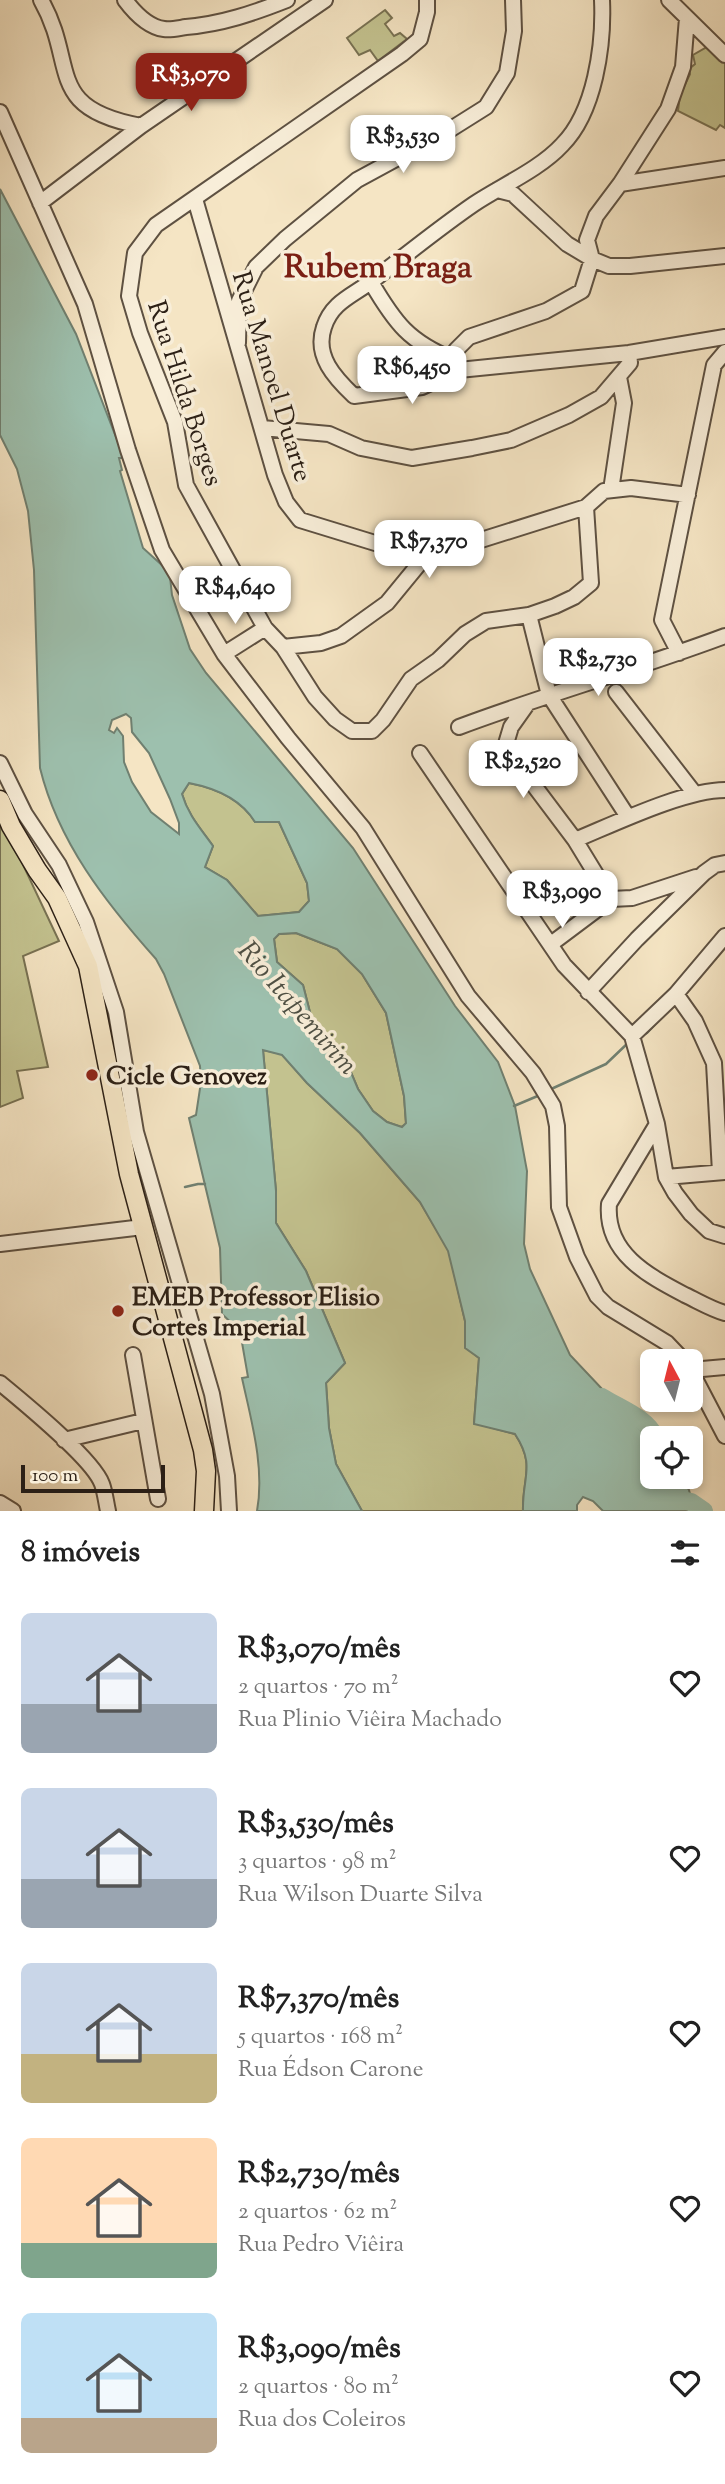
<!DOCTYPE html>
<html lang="pt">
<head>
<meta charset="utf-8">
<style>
	body { margin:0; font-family:"Sorts Mill Goudy",serif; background:#f2f2f2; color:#222; height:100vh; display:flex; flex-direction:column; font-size:26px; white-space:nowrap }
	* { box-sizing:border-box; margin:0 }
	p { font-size:23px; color:#767676 }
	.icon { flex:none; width:38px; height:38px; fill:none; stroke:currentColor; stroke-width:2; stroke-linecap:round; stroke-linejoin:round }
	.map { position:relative; height:1511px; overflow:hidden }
	.drawer { display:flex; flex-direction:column; background:#fff; flex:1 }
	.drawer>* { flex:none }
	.needle { width:46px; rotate:353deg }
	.buttons { position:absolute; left:640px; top:1349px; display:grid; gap:14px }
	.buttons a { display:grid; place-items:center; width:63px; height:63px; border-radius:10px; background:#fff; box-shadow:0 4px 10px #0003; font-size:35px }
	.scale { position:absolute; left:21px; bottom:18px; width:144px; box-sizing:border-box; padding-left:7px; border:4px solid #2c2016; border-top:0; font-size:19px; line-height:24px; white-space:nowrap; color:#2c2016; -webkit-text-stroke:5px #f8eed9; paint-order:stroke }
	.price { position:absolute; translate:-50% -60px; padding:0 16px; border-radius:14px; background:#fff; color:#222; font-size:23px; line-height:46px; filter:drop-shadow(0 2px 4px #0008) }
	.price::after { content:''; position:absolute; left:50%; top:42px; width:21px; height:16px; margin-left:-10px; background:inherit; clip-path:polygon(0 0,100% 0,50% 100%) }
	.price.selected { background:#8f2418; color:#fff }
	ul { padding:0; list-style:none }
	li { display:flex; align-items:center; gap:21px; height:175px; padding:0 21px }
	li span { display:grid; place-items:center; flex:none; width:196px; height:140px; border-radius:10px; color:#555 }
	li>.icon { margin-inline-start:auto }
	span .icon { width:84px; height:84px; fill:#fffc; stroke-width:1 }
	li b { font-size:30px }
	h2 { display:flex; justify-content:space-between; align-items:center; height:84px; padding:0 21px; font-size:30px }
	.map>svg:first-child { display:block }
	.green { fill:#c3c28f; stroke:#787152; stroke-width:2 }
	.water { fill:#9dc0ae; stroke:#708071; stroke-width:2; fill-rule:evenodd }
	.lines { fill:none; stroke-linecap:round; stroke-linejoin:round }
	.stream { stroke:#708071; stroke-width:2.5 }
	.river { stroke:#9dc0ae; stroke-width:18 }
	.minor-casing { stroke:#5e5142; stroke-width:18 }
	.major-casing { stroke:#2c2016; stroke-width:21 }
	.minor { stroke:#f8eed9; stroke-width:14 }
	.major { stroke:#f5e5c4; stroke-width:18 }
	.poi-dot { fill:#8f2418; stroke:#f8eed9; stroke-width:2.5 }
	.labels { text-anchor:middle; stroke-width:7; stroke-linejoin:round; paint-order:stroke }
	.street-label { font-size:26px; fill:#2c2016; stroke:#f8eed9 }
	.poi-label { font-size:26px; font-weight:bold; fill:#2c2016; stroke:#f8eed9; text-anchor:start }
	.water-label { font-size:28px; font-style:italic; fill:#4e5044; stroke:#f8eed9 }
	.district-label { font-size:33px; font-weight:bold; fill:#7a1f14; stroke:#f8eed9 }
</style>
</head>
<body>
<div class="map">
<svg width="725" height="1511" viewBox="0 0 725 1511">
	<rect width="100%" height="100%" fill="#f5e5c4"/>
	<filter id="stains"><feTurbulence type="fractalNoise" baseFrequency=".00286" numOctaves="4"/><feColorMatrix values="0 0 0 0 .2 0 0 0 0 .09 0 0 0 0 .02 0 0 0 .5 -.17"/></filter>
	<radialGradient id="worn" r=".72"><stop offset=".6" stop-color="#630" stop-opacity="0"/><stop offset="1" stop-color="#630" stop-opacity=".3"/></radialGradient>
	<path class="green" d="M 385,10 L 392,18 L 385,24 L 394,36 L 400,33 L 407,39 L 378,61 L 370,50 L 359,55 L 347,38 Z
		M 707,47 L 725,57 L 725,128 L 720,125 L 716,130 L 678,111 L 680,95 L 690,74 L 689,69 L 695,64 L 693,55 Z
		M 189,783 C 215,788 241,799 255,822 L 279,822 L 307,883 L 309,901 L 299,912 L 258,916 L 227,880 L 205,867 L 213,846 C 201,829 188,815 182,794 Z
		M 0,816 L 59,941 L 23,956 L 48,1067 L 17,1071 L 23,1098 L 0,1107 Z
		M 296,933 L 337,949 L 362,974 L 386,1013 L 404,1096 L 406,1124 L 401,1127 L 387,1122 L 373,1111 L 358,1089 L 342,1051 L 312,1020 L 303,985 L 277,962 L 274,939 L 279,934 Z
		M 263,1050 L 282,1054 L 307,1083 L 360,1133 L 420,1202 L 449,1251 L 465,1321 L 465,1347 L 479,1358 L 474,1423 L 515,1434 C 536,1466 522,1477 523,1511 L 362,1511 L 336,1464 L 329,1428 L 326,1383 L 345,1363 L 306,1271 L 276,1223 L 276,1191 Z"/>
	<path class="water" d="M 0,189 L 76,334 L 124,458 L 119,458 L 122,470 L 120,471 L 143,548 L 165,568 L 170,577 L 172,595 L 190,649 L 206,673 L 353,848 L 455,1006 L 498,1062 L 515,1106 L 527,1171 L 524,1244 L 530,1269 L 570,1355 L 653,1443 L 653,1477 L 680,1477 L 689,1490 L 694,1511 L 603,1511 L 593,1501 L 583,1497 L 577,1505 L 577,1511 L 523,1511 C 522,1477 536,1466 515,1434 L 474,1424 L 479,1358 L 465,1348 L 465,1321 L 448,1251 L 420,1202 L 360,1133 L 307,1083 L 282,1055 L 263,1050 L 276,1191 L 276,1223 L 306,1271 L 345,1363 L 326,1383 L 329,1428 L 336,1464 L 362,1511 L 257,1511 C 265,1467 251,1420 242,1378 L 248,1377 L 240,1331 L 222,1314 L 220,1248 L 189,1118 L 196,1115 L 201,1082 L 200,1066 L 164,974 L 156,959 C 106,903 58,842 40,768 L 34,570 L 28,511 L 17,469 L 0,435 ZM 126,714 L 131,718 L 132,732 L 149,753 L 170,799 L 179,823 L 179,834 L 151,812 L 132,782 L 124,762 L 123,736 L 117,728 L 114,733 L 109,730 L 112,720 ZM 189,783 C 215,788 241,799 255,822 L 279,822 L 307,883 L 309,901 L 299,912 L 258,916 L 227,880 L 205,867 L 213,846 C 201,829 188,815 182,794 ZM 296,933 L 337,949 L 362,974 L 386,1013 L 404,1096 L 406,1123 L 402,1127 L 387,1122 L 373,1111 L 358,1089 L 342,1051 L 312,1020 L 303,985 L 277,962 L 274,939 L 279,934 Z"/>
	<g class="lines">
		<path class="stream" d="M 641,1036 L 647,1033 L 662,1017
			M 549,1090 L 606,1064 L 629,1042
			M 514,1106 L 540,1095
			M 185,1187 L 198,1184 L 205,1184"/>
		<path class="river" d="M 602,1397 C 621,1409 646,1417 656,1438
			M 669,1477 L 682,1500 L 691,1502 L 704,1511"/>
		<g class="minor-casing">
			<path id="minor" d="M 41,0 C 78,65 43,108 141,126
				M 125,0 C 134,12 148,27 164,29 C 171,30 179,28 186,27 C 222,24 254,13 287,0
				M 427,0 L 427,12 L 420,39 L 402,54 L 156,225 L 135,253 L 129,296 L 140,333 L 175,422 L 186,485 L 265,628 L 283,647 L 315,697 L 335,719 L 352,731 L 372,731 L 383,720 L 411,679 L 438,660 L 465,634 L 486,621 L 529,615 L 555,606 L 574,597 L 591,583 L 586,507
				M 602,0 C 604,45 595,112 562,145 C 540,169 501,186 474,204 C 439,228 406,255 372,281 C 352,296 332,302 324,327 C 314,356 335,378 354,396 L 422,387 L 459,370 L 629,353 L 725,337
				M 669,0 L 725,55
				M 0,112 L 85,304 L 128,450 L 162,550 L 224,654 L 288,738 L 363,828 L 468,996 L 533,1073 L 553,1106 L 557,1126 L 559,1207 L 577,1257 L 597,1296 L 608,1307 L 667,1343 L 685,1362
				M 620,184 L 725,168
				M 497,190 L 513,194 L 567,244 L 592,259 L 609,266 L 630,266 L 725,256
				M 195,199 L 275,475 L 286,502 L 300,520 L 424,558
				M 40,203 L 141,126 L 325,0
				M 371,282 C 395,323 409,342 454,360
				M 238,343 L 239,301 L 256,267 L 285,239 L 357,180 L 451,129 L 486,107 L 507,73 L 514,31 L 513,0
				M 459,370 L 454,360 L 456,350 L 469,337 L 546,311 L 582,291 L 592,259 L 587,240 L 596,216 L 620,184 L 668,109 L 683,67 L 687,18
				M 262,428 L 329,434 L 361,448 L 412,458 L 472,448 L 511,440 L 569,415 L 601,397 L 630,363 L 629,353
				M 611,490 L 624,403 L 619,377
				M 529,615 L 549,695 L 628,817
				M 283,647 L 321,643 L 341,636 L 387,603 L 424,558 L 586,507 L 604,491 L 631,488 L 688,495
				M 679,653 L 662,620 L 714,365 L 725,352
				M 224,654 L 265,628
				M 616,692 L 695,794
				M 528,703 L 511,727 L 505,747 L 575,840 L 611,899
				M 459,727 C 547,694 637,669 725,636
				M 420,753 L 564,965 L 632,1036 L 657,1124 L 666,1177 L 675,1193 L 691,1214 L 709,1231 L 725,1236
				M 0,763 L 25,814 L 59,865 L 86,922 L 116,1012 L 136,1132 L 212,1394 L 227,1476 L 229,1511
				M 575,840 C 614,824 684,790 725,790
				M 551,944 L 611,899 L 632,898 L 696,877
				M 588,992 L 637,939 L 704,873 L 715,865 L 725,863
				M 676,994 L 695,1021 L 714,1063 L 720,1172
				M 632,1036 L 676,994 L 725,936
				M 657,1124 L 609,1204 C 605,1253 647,1275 685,1295 C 698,1301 711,1309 725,1313
				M 666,1177 L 725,1172
				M 0,1244 L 143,1227
				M 133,1355 L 158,1499
				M 691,1370 L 725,1367
				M 691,1371 L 725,1436
				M 0,1383 C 23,1402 93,1459 102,1484 C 105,1492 106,1502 108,1511
				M 64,1440 L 143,1421
				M 0,1503 L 13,1511"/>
		</g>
		<g class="major-casing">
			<path id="major" d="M 0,800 L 11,826 L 37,870 L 57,898 L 88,966 L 129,1174 L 203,1450 L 206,1471 L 204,1511"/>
		</g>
		<use href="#minor" class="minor"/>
		<use href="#major" class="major"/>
	</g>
	<g class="poi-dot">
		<circle cx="92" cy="1075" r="7"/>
		<circle cx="118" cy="1311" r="7"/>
	</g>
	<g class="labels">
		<g class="street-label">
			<text transform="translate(273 376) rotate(73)" y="9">Rua Manoel Duarte</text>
			<text transform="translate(186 393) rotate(72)" y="9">Rua Hilda Borges</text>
		</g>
		<g class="poi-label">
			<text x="106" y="1084">Cicle Genovez</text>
			<text x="132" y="1305">EMEB Professor Elisio<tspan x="132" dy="30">Cortes Imperial</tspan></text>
		</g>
		<g class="water-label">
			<text transform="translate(299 1007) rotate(49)" y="10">Rio Itapemirim</text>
		</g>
		<g class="district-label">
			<text x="378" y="277">Rubem Braga</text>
		</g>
	</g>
	<rect width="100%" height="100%" filter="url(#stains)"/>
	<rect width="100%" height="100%" fill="url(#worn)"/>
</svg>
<div class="buttons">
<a><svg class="needle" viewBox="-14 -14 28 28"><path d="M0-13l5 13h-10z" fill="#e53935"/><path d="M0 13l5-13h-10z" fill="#767676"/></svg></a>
<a><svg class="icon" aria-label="locate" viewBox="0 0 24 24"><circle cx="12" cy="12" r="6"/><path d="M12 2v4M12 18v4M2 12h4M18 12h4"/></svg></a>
</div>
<div class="scale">100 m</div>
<b class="price selected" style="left:191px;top:113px">R$3,070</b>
<b class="price" style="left:403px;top:175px">R$3,530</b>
<b class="price" style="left:412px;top:406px">R$6,450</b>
<b class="price" style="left:429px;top:580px">R$7,370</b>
<b class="price" style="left:235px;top:626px">R$4,640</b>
<b class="price" style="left:598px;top:698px">R$2,730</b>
<b class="price" style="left:523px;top:800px">R$2,520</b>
<b class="price" style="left:562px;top:930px">R$3,090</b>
</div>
<section class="drawer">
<h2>8 imóveis<svg class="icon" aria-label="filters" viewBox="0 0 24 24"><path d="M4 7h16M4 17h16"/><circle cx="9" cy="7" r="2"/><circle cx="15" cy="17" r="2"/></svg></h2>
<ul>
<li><span style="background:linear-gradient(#c9d6e8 65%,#9aa5b1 0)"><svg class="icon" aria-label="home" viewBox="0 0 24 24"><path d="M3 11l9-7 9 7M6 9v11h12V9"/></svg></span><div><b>R$3,070/mês</b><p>2 quartos · 70 m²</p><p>Rua Plinio Viêira Machado</p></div><svg class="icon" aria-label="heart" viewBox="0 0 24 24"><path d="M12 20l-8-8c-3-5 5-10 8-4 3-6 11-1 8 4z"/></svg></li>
<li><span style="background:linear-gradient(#c9d6e8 65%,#9aa5b1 0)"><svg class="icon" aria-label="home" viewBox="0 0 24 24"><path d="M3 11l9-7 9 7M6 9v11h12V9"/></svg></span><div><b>R$3,530/mês</b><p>3 quartos · 98 m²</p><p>Rua Wilson Duarte Silva</p></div><svg class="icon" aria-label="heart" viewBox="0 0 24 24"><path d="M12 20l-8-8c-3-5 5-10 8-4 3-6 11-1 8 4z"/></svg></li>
<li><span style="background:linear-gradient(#c9d6e8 65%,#c2b280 0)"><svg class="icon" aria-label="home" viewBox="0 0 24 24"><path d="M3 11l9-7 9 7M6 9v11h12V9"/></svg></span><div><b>R$7,370/mês</b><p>5 quartos · 168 m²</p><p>Rua Édson Carone</p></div><svg class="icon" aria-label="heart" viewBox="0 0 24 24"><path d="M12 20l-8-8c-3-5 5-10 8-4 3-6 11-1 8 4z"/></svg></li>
<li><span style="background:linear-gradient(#ffd9b3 75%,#7fa58c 0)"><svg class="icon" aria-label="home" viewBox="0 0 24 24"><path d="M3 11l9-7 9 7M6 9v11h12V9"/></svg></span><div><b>R$2,730/mês</b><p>2 quartos · 62 m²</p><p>Rua Pedro Viêira</p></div><svg class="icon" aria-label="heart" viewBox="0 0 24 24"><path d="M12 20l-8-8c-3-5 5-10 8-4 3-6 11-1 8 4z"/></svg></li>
<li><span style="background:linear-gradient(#bfe0f5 75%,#b9a48a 0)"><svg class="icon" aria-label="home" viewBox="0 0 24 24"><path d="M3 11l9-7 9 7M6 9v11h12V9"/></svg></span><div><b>R$3,090/mês</b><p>2 quartos · 80 m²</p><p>Rua dos Coleiros</p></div><svg class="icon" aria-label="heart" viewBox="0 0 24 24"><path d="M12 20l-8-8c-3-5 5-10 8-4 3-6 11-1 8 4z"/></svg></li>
</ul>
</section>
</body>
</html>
